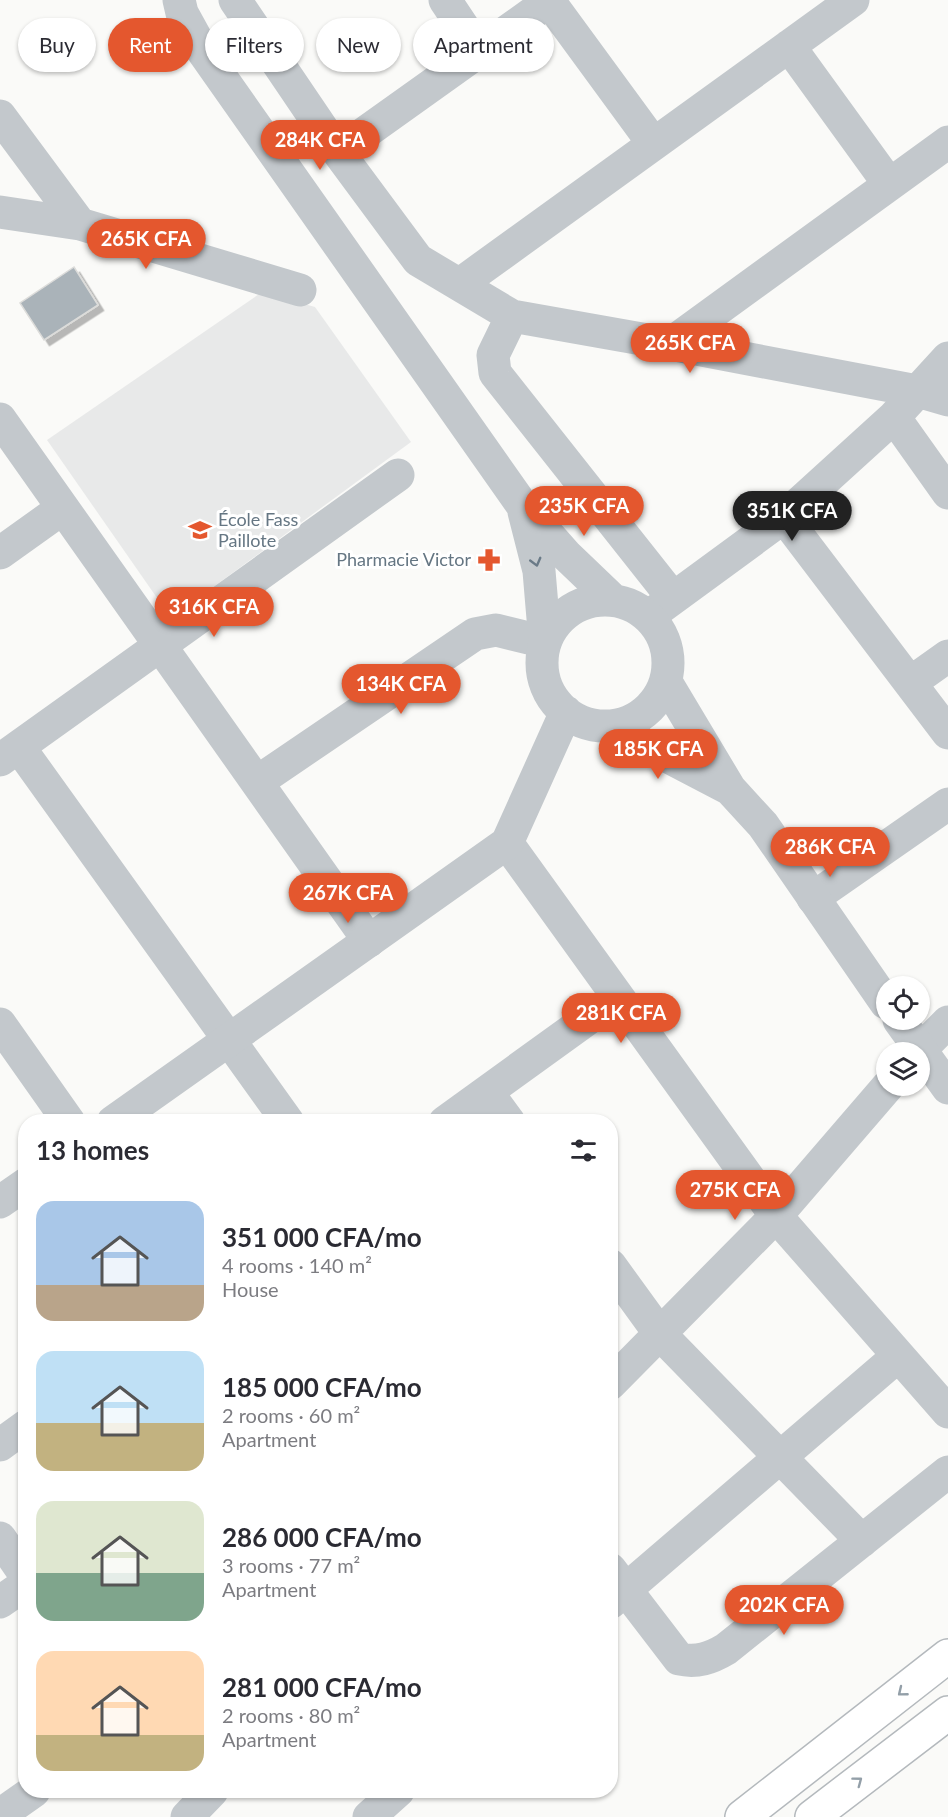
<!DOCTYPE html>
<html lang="en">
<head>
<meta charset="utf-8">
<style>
	body { margin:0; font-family:Lato,sans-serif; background:#f7f7f7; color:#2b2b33; height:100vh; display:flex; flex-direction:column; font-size:22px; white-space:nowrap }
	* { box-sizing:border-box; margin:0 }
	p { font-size:20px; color:#7c7c81 }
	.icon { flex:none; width:33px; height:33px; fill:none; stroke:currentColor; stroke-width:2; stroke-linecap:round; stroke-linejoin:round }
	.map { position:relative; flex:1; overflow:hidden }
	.drawer { position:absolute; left:18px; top:1114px; width:600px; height:684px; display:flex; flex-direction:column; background:#fff; border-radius:24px; box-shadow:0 2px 4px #0004 }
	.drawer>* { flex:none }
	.top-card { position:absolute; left:18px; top:18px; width:600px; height:54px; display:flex; gap:12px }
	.buttons { position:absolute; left:876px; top:976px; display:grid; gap:12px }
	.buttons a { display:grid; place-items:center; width:54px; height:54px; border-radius:50%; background:#fff; box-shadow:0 2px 4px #0004; font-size:30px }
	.price { position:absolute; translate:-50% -51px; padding:0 14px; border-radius:21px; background:#e4572e; color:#fff; font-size:20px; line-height:39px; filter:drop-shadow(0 2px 3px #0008) }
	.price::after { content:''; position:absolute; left:50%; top:36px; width:18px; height:14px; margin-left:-9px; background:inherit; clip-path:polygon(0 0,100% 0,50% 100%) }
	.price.selected { background:#222; color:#fff }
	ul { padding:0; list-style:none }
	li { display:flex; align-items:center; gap:18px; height:150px; padding:0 18px }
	li span { display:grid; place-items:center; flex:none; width:168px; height:120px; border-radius:18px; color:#555 }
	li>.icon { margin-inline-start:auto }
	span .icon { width:72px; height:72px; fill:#fffc; stroke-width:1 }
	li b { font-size:26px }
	h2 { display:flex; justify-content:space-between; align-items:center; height:72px; padding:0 18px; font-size:26px }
	.tag { padding:0 21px; border-radius:27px; background:#fff; box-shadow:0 2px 4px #0004; font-size:21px; line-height:54px }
	.tag.selected { background:#e4572e; color:#fff }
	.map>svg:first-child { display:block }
	.built { fill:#e8e9e9 }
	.building { fill:#aab3b9; stroke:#dcdcda; stroke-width:1.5; filter:url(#shadow) }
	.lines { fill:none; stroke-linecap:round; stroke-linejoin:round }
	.motorway-casing { stroke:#b4b9bd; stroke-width:36 }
	.minor { stroke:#c3c8cc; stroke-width:33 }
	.tertiary { stroke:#c3c8cc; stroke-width:33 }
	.motorway { stroke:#fff; stroke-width:33 }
	.oneway { stroke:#6a7a87 }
	.oneway2 { stroke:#939fa8 }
	.labels { text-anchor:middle; stroke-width:6; stroke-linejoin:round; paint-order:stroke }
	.poi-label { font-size:18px; fill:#657683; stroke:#fff; text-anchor:start }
</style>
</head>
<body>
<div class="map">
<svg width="948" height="1817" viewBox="0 0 948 1817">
	<defs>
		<filter id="shadow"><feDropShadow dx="5.5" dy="5.5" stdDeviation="0" flood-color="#0004"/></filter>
	</defs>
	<rect width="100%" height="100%" fill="#fafaf8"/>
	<path class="built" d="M 262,292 L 315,307 L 411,442 L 171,618 L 47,440 Z"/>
	<path class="building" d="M 74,267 L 98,305 L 44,340 L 20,303 Z"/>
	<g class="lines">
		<g class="motorway-casing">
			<path id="motorway" d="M 742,1817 L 948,1656
				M 812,1817 L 948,1713"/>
		</g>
		<path class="minor" d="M 235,0 L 338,152 L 418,260 L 512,316 L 670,344 L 917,391 L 948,400
			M 445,0 L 479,51
			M 549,1 L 653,143
			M 789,46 L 889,184
			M 0,116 L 80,224
			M 338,152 L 551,0
			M 0,212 L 80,224 L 300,290
			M 460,284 L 853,0
			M 512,316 L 493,355 L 495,373 L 673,598
			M 670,344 L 948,142
			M 894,417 L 948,493
			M 0,419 L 369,941
			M 784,517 L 948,733
			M 0,553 L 63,508
			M 649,616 L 784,517 L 894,417 L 948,358
			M 910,683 L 948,656
			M 19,747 L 288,1122
			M 0,760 L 398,475
			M 257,782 L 475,634 L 496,630 L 545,642
			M 507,843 L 776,1216 L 948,1412
			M 813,898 L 948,804
			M 0,1024 L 69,1122
			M 917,1053 L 948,1022
			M 487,1092 L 509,1122
			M 445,1122 L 618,997
			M 610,1265 L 660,1334 L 862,1541
			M 610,1384 L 776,1216 L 888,1086
			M 0,1445 L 26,1426
			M 0,1538 L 26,1576
			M 610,1569 L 679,1659 C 697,1663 711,1658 726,1649 L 948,1472
			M 0,1602 L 26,1584
			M 610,1603 L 898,1356
			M 0,1815 L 34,1791
			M 187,1817 L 212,1791
			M 369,1817 L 398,1791"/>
		<path class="tertiary" d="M 179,0 L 182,13 L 204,53 L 522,505 L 566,555 L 613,600
			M 524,512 L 539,571 L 545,642
			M542 663a63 63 0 1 1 126 0a63 63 0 1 1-126 0Z
			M 666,682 L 730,789 L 763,825 L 886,1003
			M 609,726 L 730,789
			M 899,1020 L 948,1088
			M 113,1122 L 507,843 L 566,712
			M 0,1202 L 26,1184"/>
		<use href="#motorway" class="motorway"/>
	</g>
	<defs><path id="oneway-chevron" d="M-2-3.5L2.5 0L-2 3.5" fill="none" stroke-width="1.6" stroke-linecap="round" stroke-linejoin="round" transform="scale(1.5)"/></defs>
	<use class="oneway" href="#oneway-chevron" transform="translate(536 562) rotate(75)"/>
	<g class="oneway2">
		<use href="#oneway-chevron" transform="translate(902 1692) rotate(141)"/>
		<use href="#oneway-chevron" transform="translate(858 1781) rotate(-37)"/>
	</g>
	<defs>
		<g id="school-bare" transform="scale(1.8)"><path d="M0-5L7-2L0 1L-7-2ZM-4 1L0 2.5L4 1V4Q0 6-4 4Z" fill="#e4572e" stroke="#fff" stroke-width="2.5" paint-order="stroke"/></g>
		<g id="pharmacy-bare" transform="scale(1.8)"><path d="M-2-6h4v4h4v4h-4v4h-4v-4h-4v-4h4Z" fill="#e4572e" stroke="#fff" stroke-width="2.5" paint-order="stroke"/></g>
	</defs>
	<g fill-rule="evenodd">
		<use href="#school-bare" x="200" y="530"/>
		<use href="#pharmacy-bare" x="489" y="560"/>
	</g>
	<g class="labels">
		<g class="poi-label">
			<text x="218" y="526">École Fass<tspan x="218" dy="21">Paillote</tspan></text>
			<text x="471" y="566" text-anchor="end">Pharmacie Victor</text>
		</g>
	</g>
</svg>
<div class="buttons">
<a><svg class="icon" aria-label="locate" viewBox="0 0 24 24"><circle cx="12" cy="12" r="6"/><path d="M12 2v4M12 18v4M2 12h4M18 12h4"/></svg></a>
<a><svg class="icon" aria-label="layers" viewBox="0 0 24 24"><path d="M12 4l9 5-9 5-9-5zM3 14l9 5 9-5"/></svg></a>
</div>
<b class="price" style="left:320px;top:171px">284K CFA</b>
<b class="price" style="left:146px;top:270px">265K CFA</b>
<b class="price" style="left:690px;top:374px">265K CFA</b>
<b class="price" style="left:584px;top:537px">235K CFA</b>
<b class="price selected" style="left:792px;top:542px">351K CFA</b>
<b class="price" style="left:214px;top:638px">316K CFA</b>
<b class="price" style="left:401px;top:715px">134K CFA</b>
<b class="price" style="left:658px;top:780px">185K CFA</b>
<b class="price" style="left:830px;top:878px">286K CFA</b>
<b class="price" style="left:348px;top:924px">267K CFA</b>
<b class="price" style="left:621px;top:1044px">281K CFA</b>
<b class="price" style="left:735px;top:1221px">275K CFA</b>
<b class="price" style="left:784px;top:1636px">202K CFA</b>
<div class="top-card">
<a class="tag">Buy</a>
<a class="tag selected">Rent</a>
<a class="tag">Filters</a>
<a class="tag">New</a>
<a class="tag">Apartment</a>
</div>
<section class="drawer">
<h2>13 homes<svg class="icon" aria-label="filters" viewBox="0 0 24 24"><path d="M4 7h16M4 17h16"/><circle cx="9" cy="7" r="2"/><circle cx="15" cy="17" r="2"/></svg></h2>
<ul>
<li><span style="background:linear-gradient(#a9c7e8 70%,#b9a48a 0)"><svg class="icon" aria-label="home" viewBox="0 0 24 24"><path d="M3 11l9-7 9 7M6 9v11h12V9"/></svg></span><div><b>351 000 CFA/mo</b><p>4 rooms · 140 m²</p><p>House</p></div></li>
<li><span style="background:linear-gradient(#bfe0f5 60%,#c2b280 0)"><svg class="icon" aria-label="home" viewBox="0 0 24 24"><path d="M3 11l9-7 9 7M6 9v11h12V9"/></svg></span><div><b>185 000 CFA/mo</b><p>2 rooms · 60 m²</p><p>Apartment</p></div></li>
<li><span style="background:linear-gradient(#dfe7d0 60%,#7fa58c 0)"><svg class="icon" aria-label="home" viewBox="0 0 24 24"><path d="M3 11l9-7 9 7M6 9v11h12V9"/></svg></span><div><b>286 000 CFA/mo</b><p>3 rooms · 77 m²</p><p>Apartment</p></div></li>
<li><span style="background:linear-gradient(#ffd9b3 70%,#c2b280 0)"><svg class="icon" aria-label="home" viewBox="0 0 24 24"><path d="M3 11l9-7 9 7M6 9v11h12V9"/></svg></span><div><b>281 000 CFA/mo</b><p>2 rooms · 80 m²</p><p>Apartment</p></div></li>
</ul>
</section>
</div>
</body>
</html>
